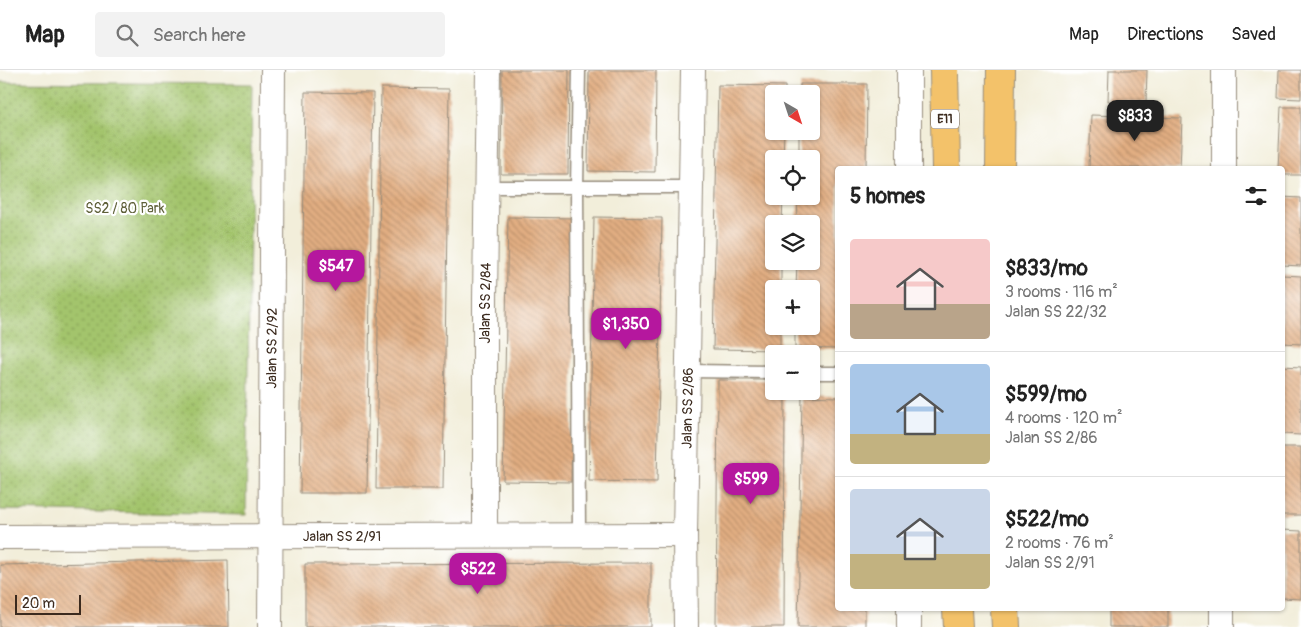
<!DOCTYPE html>
<html lang="en">
<head>
<meta charset="utf-8">
<style>
	body { margin:0; font-family:Pangolin,sans-serif; background:#f2f2f2; color:#222; height:100vh; display:flex; flex-direction:column; font-size:19px; white-space:nowrap }
	* { box-sizing:border-box; margin:0 }
	p { font-size:16px; color:#767676 }
	.icon { flex:none; width:28px; height:28px; fill:none; stroke:currentColor; stroke-width:2; stroke-linecap:round; stroke-linejoin:round }
	.map { position:relative; flex:1; overflow:hidden }
	.sheet { position:absolute; left:835px; top:96px; width:450px; height:445px; display:flex; flex-direction:column; background:#fff; border-radius:5px; box-shadow:0 1px 4px #0004 }
	.sheet>* { flex:none }
	.needle { width:32px; rotate:141deg }
	.tools { position:absolute; left:765px; top:15px; display:grid; gap:10px }
	.tools a { display:grid; place-items:center; width:55px; height:55px; border-radius:5px; background:#fff; box-shadow:0 1px 4px #0004; font-size:25px }
	.scale { position:absolute; left:15px; bottom:12px; width:66px; box-sizing:border-box; padding-left:5px; border:2px solid #3b2a1e; border-top:0; font-size:14px; line-height:18px; white-space:nowrap; color:#3b2a1e; -webkit-text-stroke:4px #fff; paint-order:stroke }
	.price { position:absolute; translate:-50% -42px; padding:0 11px; border-radius:10px; background:#b5179e; color:#fff; font-size:16px; line-height:32px; filter:drop-shadow(0 1px 2px #0008) }
	.price::after { content:''; position:absolute; left:50%; top:30px; width:15px; height:11px; margin-left:-8px; background:inherit; clip-path:polygon(0 0,100% 0,50% 100%) }
	.price.current { background:#222; color:#fff }
	ul { padding:0; list-style:none }
	li { display:flex; align-items:center; gap:15px; height:125px; padding:0 15px }
	li+li { border-top:1px solid #e0e0e0 }
	li span { display:grid; place-items:center; flex:none; width:140px; height:100px; border-radius:5px; color:#555 }
	li>.icon { margin-inline-start:auto }
	span .icon { width:60px; height:60px; fill:#fffc; stroke-width:1 }
	li b { font-size:21px }
	h2 { display:flex; justify-content:space-between; align-items:center; height:60px; padding:0 15px; font-size:21px }
	header { display:flex; align-items:center; gap:30px; box-sizing:border-box; height:70px; padding:0 25px; background:#fff; border-bottom:1px solid #e0e0e0 }
	header strong { font-size:24px }
	nav { display:flex; gap:28px; margin-inline-start:auto; font-size:18px }
	.search { width:350px; height:45px; background:#f2f2f2; display:flex; align-items:center; gap:12px; box-sizing:border-box; padding:0 18px; border-radius:5px; color:#767676; font-size:19px }
	.map>svg:first-child { display:block }
	.park { fill:url(#park-dots); stroke:#6f7745 }
	.building { fill:url(#building-back-hatch) }
	.lines { fill:none; stroke-linecap:round; stroke-linejoin:round }
	.lane-casing { stroke:#968c7c; stroke-width:15 }
	.street-casing { stroke:#968c7c; stroke-width:26 }
	.highway-casing { stroke:#968c7c; stroke-width:30 }
	.lane { stroke:#fff; stroke-width:12 }
	.street { stroke:#fff; stroke-width:24 }
	.highway { stroke:#f3c26a; stroke-width:28 }
	.labels { text-anchor:middle; stroke-width:4.5; stroke-linejoin:round; paint-order:stroke }
	.shield { fill:#fff; stroke:#766a62; stroke-width:1 }
	.shield-label { font-size:12px; font-weight:bold; fill:#3b2a1e }
	.park-label { font-size:14px; fill:#5f6039; stroke:#fff }
	.street-label { font-size:14px; fill:#3b2a1e; stroke:#fff }
</style>
</head>
<body>
<header>
<strong>Map</strong>
<div class="search"><svg class="icon" aria-label="search" viewBox="0 0 24 24"><circle cx="10" cy="10" r="6"/><path d="M15 15l6 6"/></svg>Search here</div>
<nav><a>Map</a><a>Directions</a><a>Saved</a></nav>
</header>
<div class="map">
<svg width="1301" height="557" viewBox="0 0 1301 557">
	<defs>
		<pattern id="park-dots" width="8" height="8" patternUnits="userSpaceOnUse" patternTransform="scale(1.25)"><rect width="8" height="8" fill="#a3c46c"/><path d="M2 2h.1M6 6h.1" fill="none" stroke="#869f58" stroke-width="1.8" stroke-linecap="round"/></pattern>
		<pattern id="building-back-hatch" width="6" height="6" patternUnits="userSpaceOnUse" patternTransform="scale(1.25)"><rect width="6" height="6" fill="#e2ae82"/><path d="M-1 5l2 2M0 0l6 6M5-1l2 2" fill="none" stroke="#b88e6a"/></pattern>
	</defs>
	<rect width="100%" height="100%" fill="#fff"/>
	<filter id="ink" filterUnits="userSpaceOnUse"><feTurbulence type="fractalNoise" baseFrequency=".02" numOctaves="2"/><feDisplacementMap in="SourceGraphic" scale="10" xChannelSelector="R" yChannelSelector="G"/><feConvolveMatrix kernelMatrix="1 2 1 2 8 2 1 2 1" color-interpolation-filters="sRGB"/></filter>
	<filter id="wash" filterUnits="userSpaceOnUse"><feTurbulence type="fractalNoise" baseFrequency=".0096" numOctaves="4" result="noise"/><feDisplacementMap in="SourceGraphic" scale="20" xChannelSelector="R" yChannelSelector="G"/><feGaussianBlur stdDeviation="1.12" result="paint"/><feColorMatrix in="noise" values="0 0 0 0 0 0 0 0 0 0 0 0 0 0 0 0 0 1.4 0 .05"/><feComposite in="paint" operator="in"/></filter>
	<g filter="url(#wash)">
		<rect width="100%" height="100%" fill="#f2eeda"/>
		<path class="park" d="M 0,12 L 252,14 L 246,445 L 0,440 Z"/>
		<g id="blocks">
			<path class="building" d="M 502,0 L 569,0 L 568,104 L 501,104 Z
				M 589,0 L 656,0 L 655,102 L 588,101 Z
				M 1109,0 L 1147,0 L 1146,32 L 1108,31 Z
				M 1279,0 L 1301,0 L 1301,29 L 1278,28 Z
				M 800,14 L 867,14 L 866,99 L 838,99 L 838,279 L 795,278 L 795,256 L 811,256 L 811,219 L 796,219 L 797,191 L 811,191 L 811,154 L 797,154 L 798,126 L 811,126 L 811,89 L 799,89 L 799,61 L 811,61 L 811,24 L 800,24 Z
				M 718,15 L 785,16 L 785,24 L 774,24 L 774,61 L 784,61 L 783,89 L 774,89 L 774,126 L 783,126 L 782,154 L 774,154 L 774,191 L 781,191 L 781,219 L 774,219 L 774,256 L 780,256 L 780,280 L 713,279 Z
				M 381,18 L 449,19 L 443,419 L 376,419 Z
				M 305,22 L 373,23 L 367,423 L 300,423 Z
				M 1281,37 L 1301,37 L 1301,105 L 1282,105 L 1282,99 L 1278,99 Z
				M 1091,45 L 1182,48 L 1180,99 L 1089,97 Z
				M 1282,127 L 1301,128 L 1301,196 L 1282,195 Z
				M 508,147 L 576,148 L 571,412 L 503,411 Z
				M 594,147 L 662,148 L 657,412 L 589,411 Z
				M 1282,205 L 1301,206 L 1301,274 L 1282,273 Z
				M 1282,296 L 1301,297 L 1301,365 L 1282,364 Z
				M 718,310 L 774,310 L 774,321 L 785,321 L 784,557 L 716,557 Z
				M 802,326 L 838,327 L 838,539 L 865,539 L 865,557 L 798,557 Z
				M 1282,377 L 1301,377 L 1301,445 L 1282,445 Z
				M 1282,460 L 1301,461 L 1301,529 L 1282,528 Z
				M 228,490 L 229,557 L 0,557 L 0,495 Z
				M 651,493 L 651,557 L 305,557 L 305,494 Z
				M 1109,539 L 1168,539 L 1168,557 L 1109,557 Z"/>
		</g>
	</g>
	<g filter="url(#ink)">
		<use href="#blocks" fill-opacity="0" stroke="#968c7c" stroke-width="1"/>
		<g class="lines">
			<g class="lane-casing">
				<path id="lane" d="M 486,117 L 692,117
					M 689,301 L 774,302
					M 811,303 L 838,303
					M 579,465 L 577,117 L 579,0"/>
			</g>
			<g class="street-casing">
				<g id="street">
					<path d="M 909,99 L 909,0"/>
					<path d="M 1224,99 L 1224,0"/>
					<path id="s1" d="M 485,465 L 485,230 L 488,0"/>
					<path id="s2" d="M 0,467 L 685,465"/>
					<path d="M 909,539 L 909,557"/>
					<path id="s3" d="M 270,557 L 273,0"/>
					<path id="s4" d="M 686,557 L 685,465 L 693,0"/>
					<path d="M 1222,557 L 1222,539"/>
				</g>
			</g>
			<g class="highway-casing">
				<path id="highway" d="M 944,0 L 946,99
					M 1000,99 L 1001,0
					M 957,539 L 958,557
					M 1005,539 L 1006,557"/>
			</g>
			<use href="#lane" class="lane"/>
			<use href="#street" class="street"/>
			<use href="#highway" class="highway"/>
		</g>
	</g>
	<g class="labels">
		<rect class="shield" x="931" y="39.5" width="28" height="19" rx="4"/>
		<g class="shield-label">
			<text x="945" y="53">E11</text>
		</g>
		<g class="park-label">
			<text x="125" y="143">SS2 / 80 Park</text>
		</g>
		<g class="street-label">
			<text dy="5" stroke="none"><textPath href="#s1" startOffset="232">Jalan SS 2/84</textPath></text>
			<text dy="5" stroke="none"><textPath href="#s3" startOffset="279">Jalan SS 2/92</textPath></text>
			<text dy="5" stroke="none"><textPath href="#s4" startOffset="219">Jalan SS 2/86</textPath></text>
			<text dy="5" stroke="none"><textPath href="#s2" startOffset="342">Jalan SS 2/91</textPath></text>
		</g>
	</g>
</svg>
<div class="tools">
<a><svg class="needle" viewBox="-14 -14 28 28"><path d="M0-13l5 13h-10z" fill="#e53935"/><path d="M0 13l5-13h-10z" fill="#767676"/></svg></a>
<a><svg class="icon" aria-label="locate" viewBox="0 0 24 24"><circle cx="12" cy="12" r="6"/><path d="M12 2v4M12 18v4M2 12h4M18 12h4"/></svg></a>
<a><svg class="icon" aria-label="layers" viewBox="0 0 24 24"><path d="M12 4l9 5-9 5-9-5zM3 14l9 5 9-5"/></svg></a>
<a>+</a>
<a>−</a>
</div>
<div class="scale">20 m</div>
<b class="price current" style="left:1135px;top:72px">$833</b>
<b class="price" style="left:336px;top:222px">$547</b>
<b class="price" style="left:626px;top:280px">$1,350</b>
<b class="price" style="left:751px;top:435px">$599</b>
<b class="price" style="left:478px;top:525px">$522</b>
<section class="sheet">
<h2>5 homes<svg class="icon" aria-label="filters" viewBox="0 0 24 24"><path d="M4 7h16M4 17h16"/><circle cx="9" cy="7" r="2"/><circle cx="15" cy="17" r="2"/></svg></h2>
<ul>
<li><span style="background:linear-gradient(#f6c9c9 65%,#b9a48a 0)"><svg class="icon" aria-label="home" viewBox="0 0 24 24"><path d="M3 11l9-7 9 7M6 9v11h12V9"/></svg></span><div><b>$833/mo</b><p>3 rooms · 116 m²</p><p>Jalan SS 22/32</p></div></li>
<li><span style="background:linear-gradient(#a9c7e8 70%,#c2b280 0)"><svg class="icon" aria-label="home" viewBox="0 0 24 24"><path d="M3 11l9-7 9 7M6 9v11h12V9"/></svg></span><div><b>$599/mo</b><p>4 rooms · 120 m²</p><p>Jalan SS 2/86</p></div></li>
<li><span style="background:linear-gradient(#c9d6e8 65%,#c2b280 0)"><svg class="icon" aria-label="home" viewBox="0 0 24 24"><path d="M3 11l9-7 9 7M6 9v11h12V9"/></svg></span><div><b>$522/mo</b><p>2 rooms · 76 m²</p><p>Jalan SS 2/91</p></div></li>
</ul>
</section>
</div>
</body>
</html>
